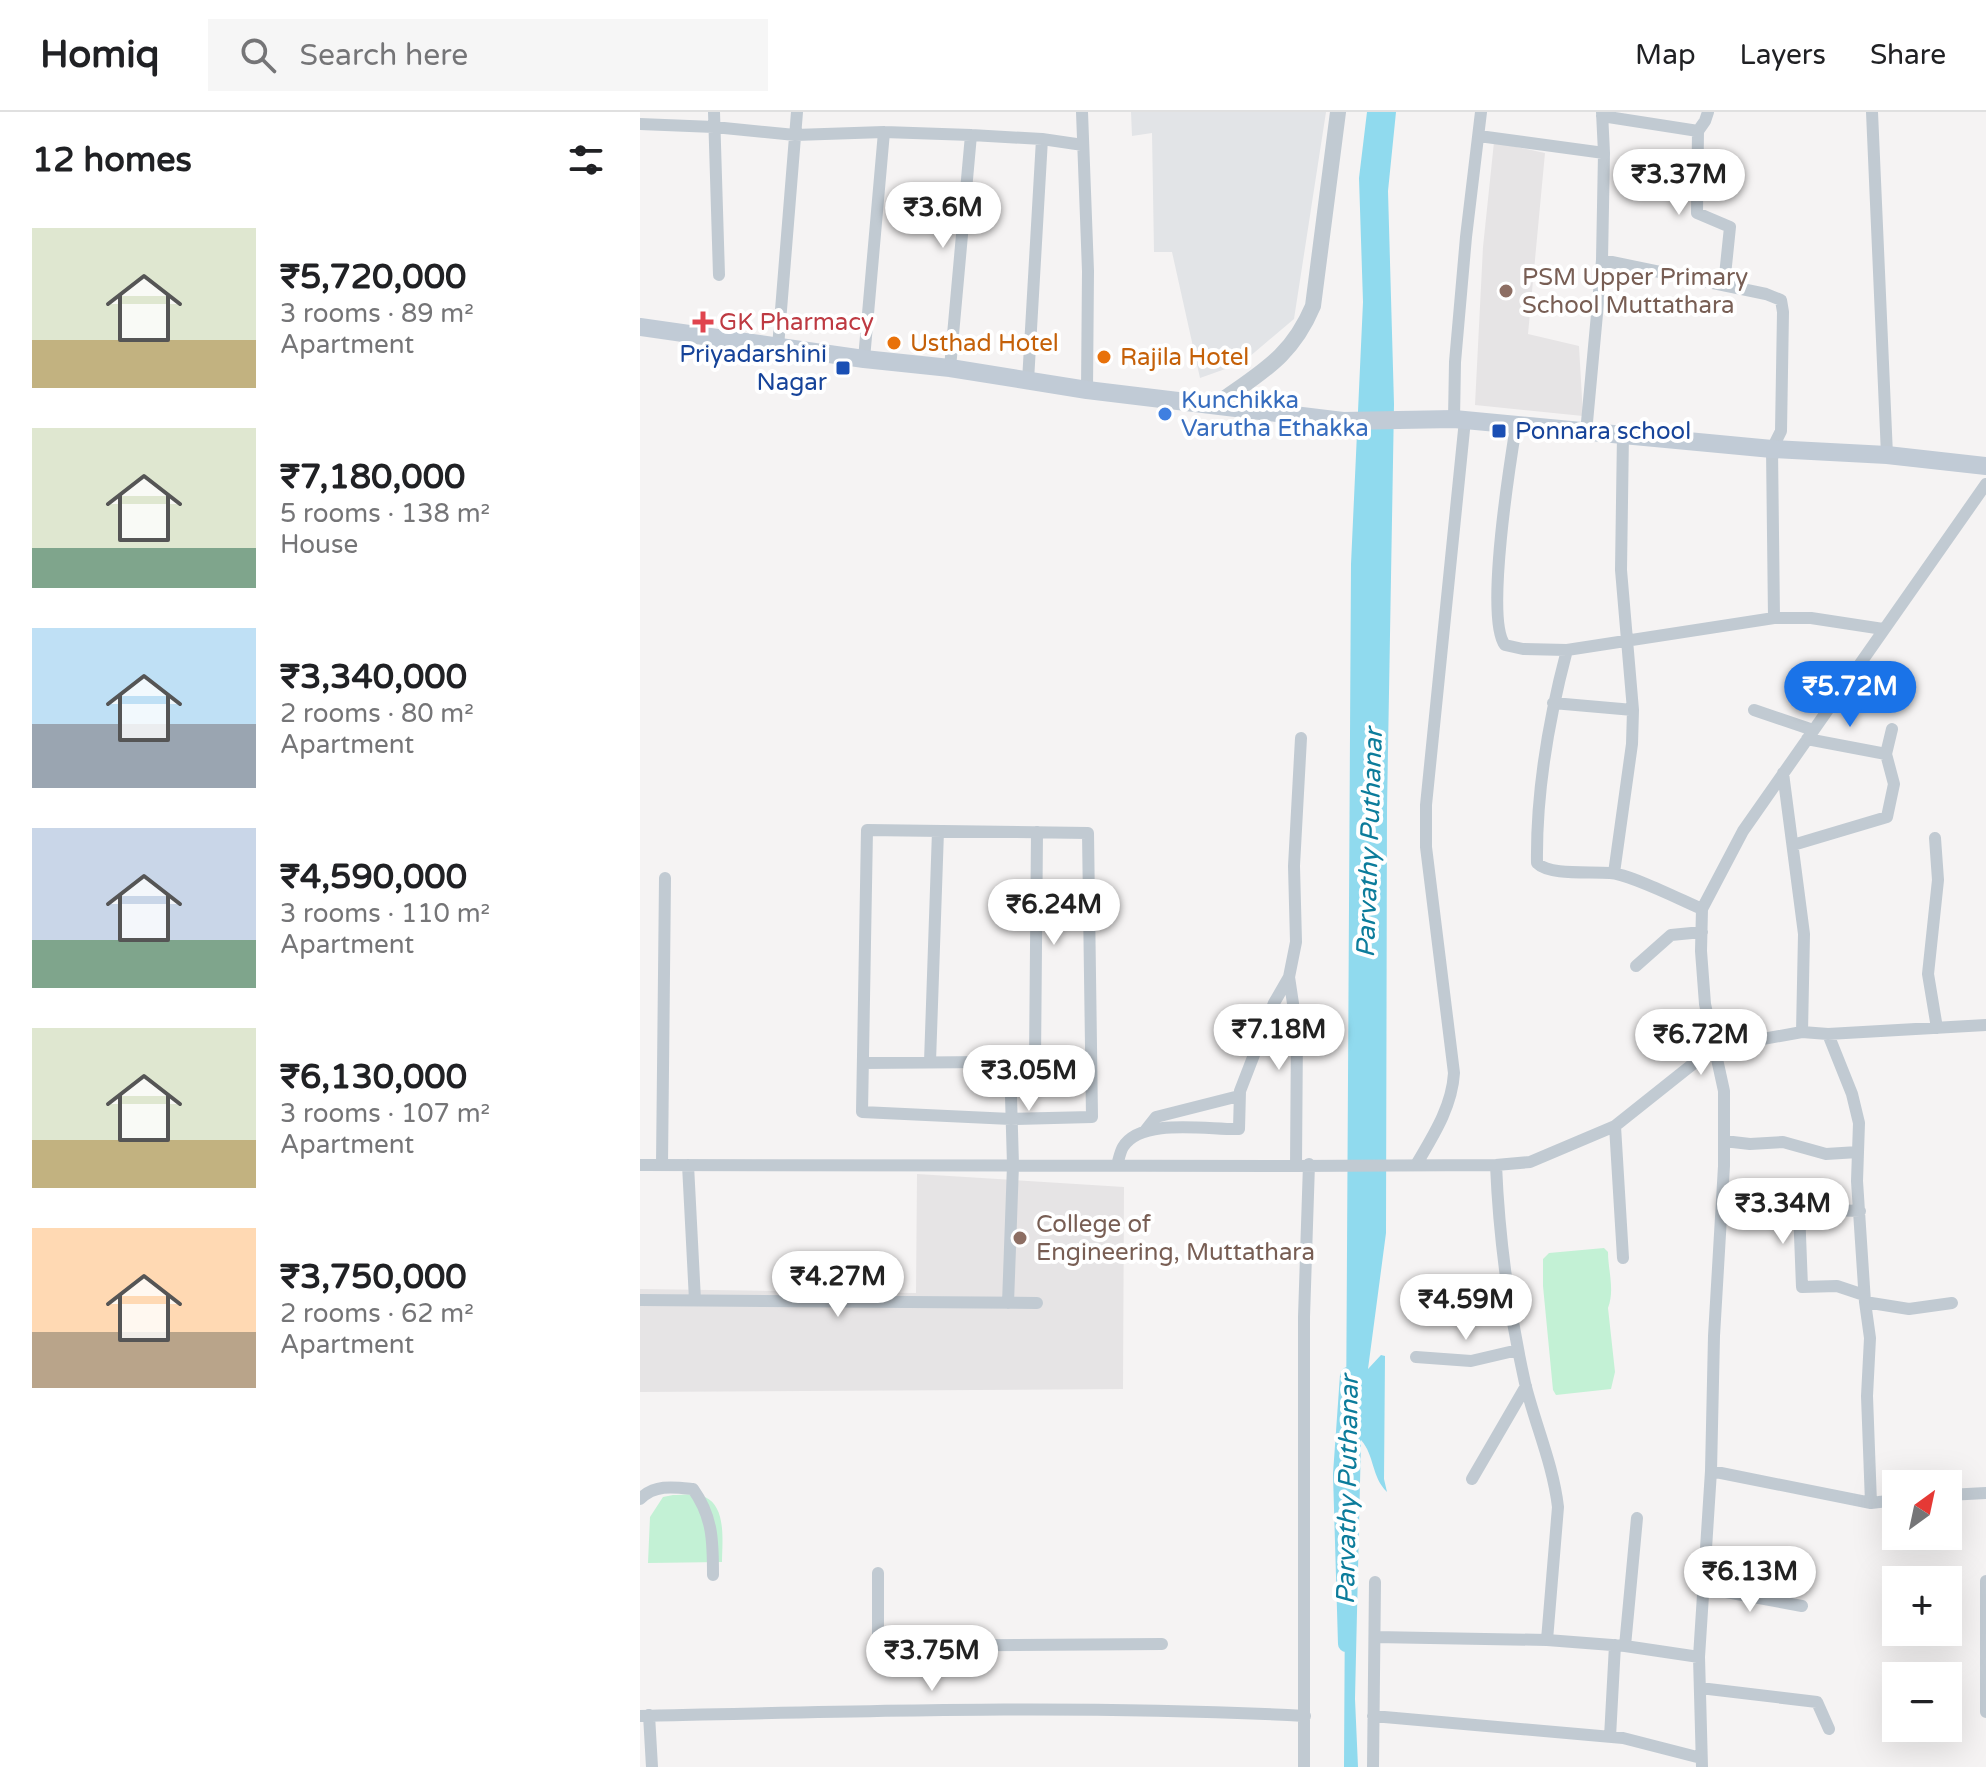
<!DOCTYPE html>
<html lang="en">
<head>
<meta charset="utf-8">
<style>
	body { margin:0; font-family:"Varela Round",sans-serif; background:#f6f6f6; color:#202124; height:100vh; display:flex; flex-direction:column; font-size:30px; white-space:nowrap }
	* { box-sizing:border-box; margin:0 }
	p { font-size:26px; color:#757577 }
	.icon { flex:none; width:44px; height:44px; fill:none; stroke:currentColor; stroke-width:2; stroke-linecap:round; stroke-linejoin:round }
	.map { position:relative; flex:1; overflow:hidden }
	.sheet { display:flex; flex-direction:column; background:#fff; width:640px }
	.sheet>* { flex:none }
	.needle { width:52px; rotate:33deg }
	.fabs { position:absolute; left:1242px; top:1358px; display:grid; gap:16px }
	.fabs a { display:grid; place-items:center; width:80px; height:80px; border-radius:0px; background:#fff; box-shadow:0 8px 32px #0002; font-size:40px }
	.price { position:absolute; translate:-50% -68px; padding:0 18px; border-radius:28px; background:#fff; color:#222; font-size:26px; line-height:52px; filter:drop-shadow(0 2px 4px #0008) }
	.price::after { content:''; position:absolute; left:50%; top:48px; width:24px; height:18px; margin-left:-12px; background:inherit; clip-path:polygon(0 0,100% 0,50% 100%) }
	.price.active { background:#1a73e8; color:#fff }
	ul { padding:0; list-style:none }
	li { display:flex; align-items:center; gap:24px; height:200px; padding:0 32px }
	li span { display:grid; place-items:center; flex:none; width:224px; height:160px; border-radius:0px; color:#555 }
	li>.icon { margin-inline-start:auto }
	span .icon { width:96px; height:96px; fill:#fffc; stroke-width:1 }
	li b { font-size:34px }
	h2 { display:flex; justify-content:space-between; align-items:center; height:96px; padding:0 32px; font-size:34px }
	header { display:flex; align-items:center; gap:48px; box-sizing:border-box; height:112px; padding:0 40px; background:#fff; border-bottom:2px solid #e0e0e0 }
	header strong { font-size:38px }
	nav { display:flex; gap:44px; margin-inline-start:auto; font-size:28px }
	.search { width:560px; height:72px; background:#f6f6f6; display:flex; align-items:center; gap:20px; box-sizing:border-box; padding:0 28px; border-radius:0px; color:#757577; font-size:30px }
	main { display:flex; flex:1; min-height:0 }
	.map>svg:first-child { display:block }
	.education { fill:#e6e4e5 }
	.airport { fill:#e2e4e7 }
	.green { fill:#c3f1d5 }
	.water { fill:#90daee }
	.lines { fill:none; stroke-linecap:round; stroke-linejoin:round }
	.canal { stroke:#90daee; stroke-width:16 }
	.minor { stroke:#c1cad2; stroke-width:12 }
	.tertiary { stroke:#c1cad2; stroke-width:16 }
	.secondary { stroke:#c1cbd6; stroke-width:18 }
	.education-dot { fill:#8d6e63; stroke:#fff; stroke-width:3 }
	.health-dot { fill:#e0444e; stroke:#fff; stroke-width:3 }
	.food-dot { fill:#e8710a; stroke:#fff; stroke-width:3 }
	.transit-dot { fill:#1a4fb4; stroke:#fff; stroke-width:3 }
	.shop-dot { fill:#3f7fe0; stroke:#fff; stroke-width:3 }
	.labels { text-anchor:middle; stroke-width:8; stroke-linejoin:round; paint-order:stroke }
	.education-label { font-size:24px; fill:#785e54; stroke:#fff; text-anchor:start }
	.health-label { font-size:24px; fill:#be3a42; stroke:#fff; text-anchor:start }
	.food-label { font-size:24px; fill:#c56008; stroke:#fff; text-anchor:start }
	.transit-label { font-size:24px; fill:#164399; stroke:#fff; text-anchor:end }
	.shop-label { font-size:24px; fill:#366cbe; stroke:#fff; text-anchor:start }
	.water-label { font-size:26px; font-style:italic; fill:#0c7c9b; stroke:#fff }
</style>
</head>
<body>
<header>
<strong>Homiq</strong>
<div class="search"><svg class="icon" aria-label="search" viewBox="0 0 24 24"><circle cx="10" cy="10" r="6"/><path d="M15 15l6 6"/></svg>Search here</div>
<nav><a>Map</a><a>Layers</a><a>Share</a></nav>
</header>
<main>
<section class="sheet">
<h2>12 homes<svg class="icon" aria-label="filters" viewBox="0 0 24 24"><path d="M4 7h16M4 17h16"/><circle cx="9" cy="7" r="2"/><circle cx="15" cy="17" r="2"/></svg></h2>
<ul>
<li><span style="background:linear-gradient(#dfe7d0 70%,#c2b280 0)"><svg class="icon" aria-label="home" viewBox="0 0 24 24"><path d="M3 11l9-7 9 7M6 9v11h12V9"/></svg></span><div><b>₹5,720,000</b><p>3 rooms · 89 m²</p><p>Apartment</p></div></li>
<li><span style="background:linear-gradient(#dfe7d0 75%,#7fa58c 0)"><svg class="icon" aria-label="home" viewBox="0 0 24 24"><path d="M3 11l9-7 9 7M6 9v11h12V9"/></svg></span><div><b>₹7,180,000</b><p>5 rooms · 138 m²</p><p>House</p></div></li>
<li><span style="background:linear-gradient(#bfe0f5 60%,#9aa5b1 0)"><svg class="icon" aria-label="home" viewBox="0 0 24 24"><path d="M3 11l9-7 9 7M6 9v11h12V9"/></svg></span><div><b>₹3,340,000</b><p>2 rooms · 80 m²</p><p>Apartment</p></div></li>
<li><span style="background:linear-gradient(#c9d6e8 70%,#7fa58c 0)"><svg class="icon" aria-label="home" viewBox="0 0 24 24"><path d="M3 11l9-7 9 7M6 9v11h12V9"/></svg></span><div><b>₹4,590,000</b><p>3 rooms · 110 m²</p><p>Apartment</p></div></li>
<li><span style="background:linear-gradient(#dfe7d0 70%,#c2b280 0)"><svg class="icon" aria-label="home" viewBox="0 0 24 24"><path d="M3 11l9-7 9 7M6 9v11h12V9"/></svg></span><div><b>₹6,130,000</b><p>3 rooms · 107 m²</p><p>Apartment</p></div></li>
<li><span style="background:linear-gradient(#ffd9b3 65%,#b9a48a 0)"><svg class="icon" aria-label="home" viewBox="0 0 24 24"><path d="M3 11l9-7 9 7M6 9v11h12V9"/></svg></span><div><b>₹3,750,000</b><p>2 rooms · 62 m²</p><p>Apartment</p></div></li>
</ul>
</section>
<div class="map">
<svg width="1346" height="1655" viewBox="0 0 1346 1655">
	<rect width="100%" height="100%" fill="#f5f3f3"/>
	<path class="education" d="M 854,30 L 905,41 L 888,222 L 939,234 L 943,304 L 835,293 L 843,135 Z
		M 277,1062 L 484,1075 L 483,1277 L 0,1280 L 0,1177 L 276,1181 Z"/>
	<path class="airport" d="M 491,0 L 686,0 L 654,207 L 602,251 L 560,266 L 532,140 L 514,140 L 512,21 L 492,24 Z"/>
	<path class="green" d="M 964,1136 L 968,1140 C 968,1158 975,1178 968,1196 L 975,1260 L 971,1277 L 916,1283 L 913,1278 L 903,1174 L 903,1147 L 909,1141 Z
		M 33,1383 C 42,1383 56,1381 65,1385 C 87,1395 82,1431 82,1450 L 8,1451 L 10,1405 L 23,1385 Z"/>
	<path class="water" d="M 727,0 L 756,0 L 748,79 L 754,292 L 747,696 L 746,1121 L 728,1257 L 741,1243 L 745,1244 L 744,1367 L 747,1380 C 731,1364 735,1344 721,1328 L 715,1587 L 718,1655 L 704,1655 L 711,452 L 723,190 L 719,66 Z"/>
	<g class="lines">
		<path class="canal" d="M 706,1532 L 701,1362 L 708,1263"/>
		<path class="minor" d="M 74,0 L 79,163
			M 442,0 L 448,159 L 447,278
			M 1232,0 L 1247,343
			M 962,4 L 1058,19 L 1065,9 L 1068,0
			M 0,12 L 74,15 L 155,23 L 244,20 L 331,23 L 402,27 L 443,33
			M 1058,19 L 1057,101 L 1090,115 L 1084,173
			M 839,24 L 964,41
			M 962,148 L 1126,182 L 1141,188 L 1143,200 L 1141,319 L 1132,337 L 1134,506
			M 138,235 L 157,0
			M 224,247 L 244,20
			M 310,256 L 331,23
			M 388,269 L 402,27
			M 814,307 L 815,250 L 826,125 L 841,0
			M 876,314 C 870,351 845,508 865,533 L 883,537 L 927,538 L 1134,506 L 1171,506 L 1243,517
			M 946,321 L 962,148 L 964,41 L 962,0
			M 927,538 C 909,606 896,680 897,751 C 910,764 951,759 970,761 C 990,762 1041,788 1062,797
			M 913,591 L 993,598
			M 1114,598 L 1173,618
			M 1167,627 L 1246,642
			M 1143,661 L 1164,822 L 1162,920
			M 227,718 L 448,721 L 452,1005 L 371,1007 L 222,1000 Z
			M 1295,726 L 1298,768 L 1288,862 L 1297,916
			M 1153,733 L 1247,705 L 1254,672 L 1246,642 L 1252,617
			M 974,761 L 992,632 L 993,598 L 981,458 L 983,321
			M 996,854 L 1031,823 L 1062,820
			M 649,865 L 657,918 L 656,1053
			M 1188,922 L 1212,982 L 1219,1011 L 1217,1069 L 1225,1190 L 1230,1226 L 1227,1284 L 1231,1391
			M 395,949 L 397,720
			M 290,950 L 298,719
			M 223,951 L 451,949
			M 975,1014 L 983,1146
			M 505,1019 L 516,1005 L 599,984
			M 1084,1029 L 1110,1032 L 1143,1030 L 1186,1042 L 1218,1040
			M 0,1053 L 653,1054 L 856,1053 L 890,1050 L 975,1014 L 1073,936 L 1162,920 L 1188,922 L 1346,913
			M 22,1053 L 25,766
			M 48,1053 L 55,1188
			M 477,1053 C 479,1047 480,1040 483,1035 C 501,1005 569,1018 599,1017 L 600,979 L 634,891 L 649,865 L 656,830 L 654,754 L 661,626
			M 776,1053 C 793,1024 812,995 814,961 L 786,735 L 786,693 L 825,308
			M 856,1053 C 859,1126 869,1199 885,1271 C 895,1312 913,1352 918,1395 L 907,1528
			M 1220,1099 L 1159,1097 L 1162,1175 L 1197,1174 L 1224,1183
			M 0,1188 L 397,1191
			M 1225,1190 L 1269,1197 L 1312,1191
			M 368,1191 L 373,1053 L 370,950
			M 776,1245 L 831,1249 L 878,1238
			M 1071,1359 L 1231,1391 L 1256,1388
			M 832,1367 L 886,1274
			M 1308,1383 L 1346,1381
			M 0,1387 C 15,1372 34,1375 53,1377 C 73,1405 73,1430 73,1463
			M 238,1461 L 238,1534 L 522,1532
			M 1346,1469 L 1346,1600
			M 1064,1476 L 1162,1494
			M 735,1525 L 907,1528 L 985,1534 L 1059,1545
			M 985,1534 L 997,1406
			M 1060,1576 L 1177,1590 L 1189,1617
			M 9,1603 L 12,1655
			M 0,1604 C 221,1599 444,1592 665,1604
			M 733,1604 L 983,1626 L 1061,1646
			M 970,1625 L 975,1533
			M 664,1655 L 664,1205 L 669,1052
			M 733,1655 L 735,1470
			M 1062,1655 L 1059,1545 L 1071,1359 L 1074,1224 L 1084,1054 L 1084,979 L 1065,892 L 1061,839 L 1062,797 L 1103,719 L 1346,372"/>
		<path class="tertiary" d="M 577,292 C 621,260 651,246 673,194 L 698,0"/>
		<path class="secondary" d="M 0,215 L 224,247 L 310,256 L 447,278 L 703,309 L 814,307 L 1132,337 L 1247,343 L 1346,354"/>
	</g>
	<g class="education-dot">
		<circle cx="866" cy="179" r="8"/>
		<circle cx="380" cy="1126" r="8"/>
	</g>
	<path class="health-dot" d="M59 198h8v8h8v8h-8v8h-8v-8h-8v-8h8z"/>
	<g class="food-dot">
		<circle cx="254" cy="231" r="8"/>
		<circle cx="464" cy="245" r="8"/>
	</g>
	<g class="transit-dot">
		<rect x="195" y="248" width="16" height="16" rx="4"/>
		<rect x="851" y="311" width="16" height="16" rx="4"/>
	</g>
	<circle class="shop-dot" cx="525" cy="302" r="8"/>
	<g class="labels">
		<g class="education-label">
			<text x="882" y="173">PSM Upper Primary<tspan x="882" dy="28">School Muttathara</tspan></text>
			<text x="396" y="1120">College of<tspan x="396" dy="28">Engineering, Muttathara</tspan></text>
		</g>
		<g class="health-label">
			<text x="79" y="218">GK Pharmacy</text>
		</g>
		<g class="food-label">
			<text x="270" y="239">Usthad Hotel</text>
			<text x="480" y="253">Rajila Hotel</text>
		</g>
		<g class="transit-label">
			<text x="187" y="250">Priyadarshini<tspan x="187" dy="28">Nagar</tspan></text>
			<text x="875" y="327" text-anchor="start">Ponnara school</text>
		</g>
		<g class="shop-label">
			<text x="541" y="296">Kunchikka<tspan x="541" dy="28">Varutha Ethakka</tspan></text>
		</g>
		<g class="water-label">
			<text transform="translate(729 731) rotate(-88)" y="9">Parvathy Puthanar</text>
			<text transform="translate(707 1378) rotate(-89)" y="9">Parvathy Puthanar</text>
		</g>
	</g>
</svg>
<div class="fabs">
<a><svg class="needle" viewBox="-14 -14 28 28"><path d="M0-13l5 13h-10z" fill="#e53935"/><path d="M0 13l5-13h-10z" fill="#757577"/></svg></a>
<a>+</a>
<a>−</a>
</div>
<b class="price" style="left:1039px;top:105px">₹3.37M</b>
<b class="price" style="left:303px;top:138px">₹3.6M</b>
<b class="price active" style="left:1210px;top:617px">₹5.72M</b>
<b class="price" style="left:414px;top:835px">₹6.24M</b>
<b class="price" style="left:639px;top:960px">₹7.18M</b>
<b class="price" style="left:1061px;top:965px">₹6.72M</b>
<b class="price" style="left:389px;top:1001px">₹3.05M</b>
<b class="price" style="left:1143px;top:1134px">₹3.34M</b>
<b class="price" style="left:198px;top:1207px">₹4.27M</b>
<b class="price" style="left:826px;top:1230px">₹4.59M</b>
<b class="price" style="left:1110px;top:1502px">₹6.13M</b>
<b class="price" style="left:292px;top:1581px">₹3.75M</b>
</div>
</main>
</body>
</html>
